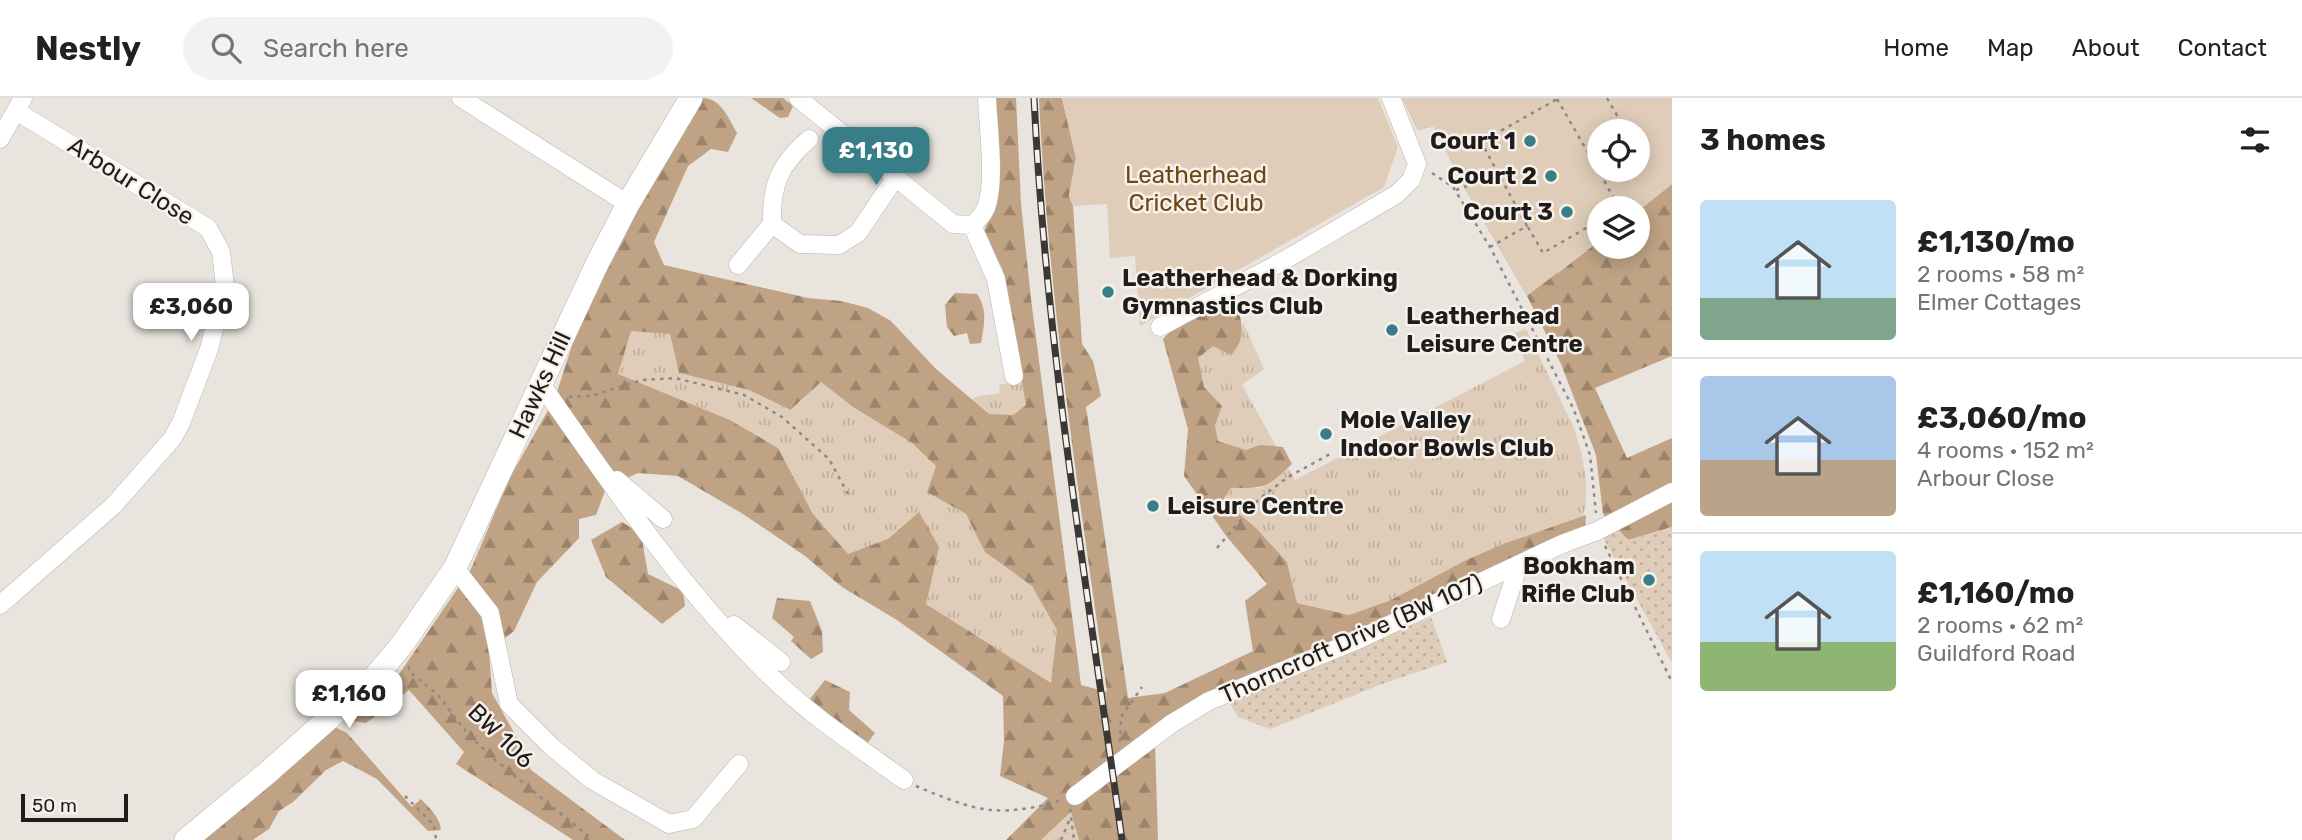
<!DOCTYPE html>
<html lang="en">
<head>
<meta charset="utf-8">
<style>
	body { margin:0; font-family:Rubik,sans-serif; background:#f2f2f2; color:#202124; height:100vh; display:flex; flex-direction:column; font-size:26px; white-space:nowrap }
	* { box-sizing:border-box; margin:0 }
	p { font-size:23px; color:#757577 }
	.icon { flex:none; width:38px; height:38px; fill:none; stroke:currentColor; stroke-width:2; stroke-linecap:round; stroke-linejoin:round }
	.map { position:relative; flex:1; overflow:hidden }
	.drawer { display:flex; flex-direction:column; background:#fff; width:630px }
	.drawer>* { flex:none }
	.fabs { position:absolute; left:1587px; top:21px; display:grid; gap:14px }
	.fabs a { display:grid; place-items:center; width:63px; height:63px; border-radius:50%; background:#fff; box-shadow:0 4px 18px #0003; font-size:35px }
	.scale { position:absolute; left:21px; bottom:18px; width:107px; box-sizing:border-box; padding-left:7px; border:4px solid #1f1d1b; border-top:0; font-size:19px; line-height:24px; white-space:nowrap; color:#1f1d1b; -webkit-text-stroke:5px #f7f1eb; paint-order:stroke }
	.price { position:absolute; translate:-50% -60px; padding:0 16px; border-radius:14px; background:#fff; color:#222; font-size:23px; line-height:46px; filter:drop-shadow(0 2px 4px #0008) }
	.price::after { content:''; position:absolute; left:50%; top:42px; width:21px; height:16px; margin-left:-10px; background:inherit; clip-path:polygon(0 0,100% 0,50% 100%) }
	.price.selected { background:#387e89; color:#fff }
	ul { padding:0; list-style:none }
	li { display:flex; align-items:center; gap:21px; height:175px; padding:0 28px }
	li+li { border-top:2px solid #e0e0e0 }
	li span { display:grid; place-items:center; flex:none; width:196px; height:140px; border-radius:7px; color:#555 }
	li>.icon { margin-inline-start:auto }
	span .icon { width:84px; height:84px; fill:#fffc; stroke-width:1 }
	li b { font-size:30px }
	h2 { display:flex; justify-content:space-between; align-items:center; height:84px; padding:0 28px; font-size:30px }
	header { display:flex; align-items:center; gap:42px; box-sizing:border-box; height:98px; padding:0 35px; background:#fff; border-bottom:2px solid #e0e0e0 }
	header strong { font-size:33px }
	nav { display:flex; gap:38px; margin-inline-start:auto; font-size:24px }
	.search { width:490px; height:63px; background:#f2f2f2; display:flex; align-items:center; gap:18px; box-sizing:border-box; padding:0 24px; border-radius:38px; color:#757577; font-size:26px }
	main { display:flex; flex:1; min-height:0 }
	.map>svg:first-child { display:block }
	.grass { fill:url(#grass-tufts) }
	.forest { fill:url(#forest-firs); fill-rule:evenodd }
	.park { fill:#dfcdb9; fill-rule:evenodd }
	.garden { fill:url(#garden-dots) }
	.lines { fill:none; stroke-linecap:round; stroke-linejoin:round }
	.minor-casing { stroke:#bab4ae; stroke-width:19 }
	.major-casing { stroke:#bab4ae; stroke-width:24 }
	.path { stroke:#8e8a86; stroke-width:2.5; stroke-dasharray:3.5 5; stroke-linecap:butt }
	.minor { stroke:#fff; stroke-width:18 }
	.major { stroke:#fff; stroke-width:23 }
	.rail-casing { stroke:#3a3835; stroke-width:7 }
	.rail { stroke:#f7f1eb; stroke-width:4.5; stroke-dasharray:13; stroke-linecap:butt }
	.poi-dot { fill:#387e89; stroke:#f7f1eb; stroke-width:2.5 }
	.labels { text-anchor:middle; stroke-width:5; stroke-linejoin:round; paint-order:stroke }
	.poi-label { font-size:24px; font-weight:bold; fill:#1f1d1b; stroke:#f7f1eb; text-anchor:end }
	.park-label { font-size:24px; fill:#6d4713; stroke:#f7f1eb }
	.street-label { font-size:24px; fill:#1f1d1b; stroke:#f7f1eb }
</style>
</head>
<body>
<header>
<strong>Nestly</strong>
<div class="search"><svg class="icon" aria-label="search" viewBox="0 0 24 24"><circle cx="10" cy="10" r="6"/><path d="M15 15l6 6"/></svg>Search here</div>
<nav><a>Home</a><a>Map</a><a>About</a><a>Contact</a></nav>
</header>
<main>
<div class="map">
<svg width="1672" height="742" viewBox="0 0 1672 742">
	<defs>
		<pattern id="grass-tufts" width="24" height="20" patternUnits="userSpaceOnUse" patternTransform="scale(1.75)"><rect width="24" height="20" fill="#dfcdb9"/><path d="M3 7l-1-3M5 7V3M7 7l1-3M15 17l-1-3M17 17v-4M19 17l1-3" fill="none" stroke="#bfb09e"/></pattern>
		<pattern id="forest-firs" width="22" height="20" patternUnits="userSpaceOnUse" patternTransform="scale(1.75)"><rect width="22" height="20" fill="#bfa384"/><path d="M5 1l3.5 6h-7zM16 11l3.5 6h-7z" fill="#9b846b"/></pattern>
		<pattern id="garden-dots" width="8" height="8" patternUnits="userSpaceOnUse" patternTransform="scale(1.75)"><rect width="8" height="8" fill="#dfcdb9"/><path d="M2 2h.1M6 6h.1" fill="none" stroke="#bfb09e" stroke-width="1.8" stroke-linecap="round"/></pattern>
	</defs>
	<rect width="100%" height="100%" fill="#e9e4de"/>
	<path class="grass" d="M 1243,225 L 1264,271 L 1242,287 L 1295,382 L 1525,263 L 1515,235 L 1526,231 L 1574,330 C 1583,358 1591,390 1583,418 L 1503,446 L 1464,463 L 1391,502 L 1349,517 L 1297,505 L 1287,464 L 1256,430 L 1223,402 L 1231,390 L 1261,390 L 1246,352 L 1218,343 L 1215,329 L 1222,308 L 1204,289 L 1198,260 L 1213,248 L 1237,251 Z
		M 631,233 L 670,235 L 679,275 L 749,292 L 789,312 L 821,284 L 853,309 L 912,345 L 936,368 L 927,394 L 966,416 L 985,453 L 1021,449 L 1081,587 L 1051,586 L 848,456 L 813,416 L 778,350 L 730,322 L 617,276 Z
		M 1022,282 L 1026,307 L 1013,317 L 989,317 L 972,302 L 975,299 L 1000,295 L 999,287 Z
		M 1072,714 L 1079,742 L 1041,742 Z"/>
	<path class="forest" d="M 703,0 C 721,0 729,21 737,35 L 728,54 L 711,51 L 688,68 L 654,144 L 664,167 L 808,200 L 841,203 L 868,210 L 891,223 L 936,271 L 989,316 L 1013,317 L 1026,307 L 1002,170 L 983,135 L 996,106 L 992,0 L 1016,0 L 1021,106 L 1031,201 L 1081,587 L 1107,594 C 1079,397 1048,199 1039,0 L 1062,0 L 1076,60 L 1069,98 L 1073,108 L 1082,246 L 1093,263 L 1101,298 L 1086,309 L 1128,600 L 1165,595 L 1253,553 L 1245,503 L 1267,486 L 1227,439 L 1184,378 L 1188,331 L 1163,241 L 1174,229 L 1235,202 C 1242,221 1247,241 1231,257 L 1213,248 L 1198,260 L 1204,289 L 1222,308 L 1215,328 L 1218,343 L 1246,352 L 1260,347 L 1283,349 L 1292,366 C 1266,390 1266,390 1231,390 L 1223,402 L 1256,430 L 1287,464 L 1297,505 L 1349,517 L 1391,502 L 1464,463 L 1503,446 L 1586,417 L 1585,429 L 1302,559 L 1155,645 L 1158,742 L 1079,742 L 1071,714 L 1041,742 L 1006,742 L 1048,700 L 1000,678 L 1004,643 L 1003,598 L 897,522 L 842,489 L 805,458 L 743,416 L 678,378 L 638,375 L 606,390 L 596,417 L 579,421 L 579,440 L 537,484 L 514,533 L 489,553 L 492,595 L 522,649 L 531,672 L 625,742 L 573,742 L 456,666 L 464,654 L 409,592 L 366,625 L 353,623 L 351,617 L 397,579 L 471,471 L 509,381 L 555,300 L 594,180 ZM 631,233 L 670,236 L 679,275 L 749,292 L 790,312 L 821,284 L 853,309 L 912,345 L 936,368 L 927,394 L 966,416 L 985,454 L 1032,488 L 1057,532 L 1051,585 L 926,506 L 939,449 L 919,414 L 888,441 L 848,456 L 813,416 L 778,350 L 730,322 L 618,276 Z
		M 751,0 L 783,0 L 793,8 L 788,19 L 780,20 Z
		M 1402,0 L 1448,0 L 1558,175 L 1599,143 L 1600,149 L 1638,149 L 1638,113 L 1672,86 L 1672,258 L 1595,290 L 1627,360 L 1672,340 L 1672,429 L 1628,442 L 1603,416 L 1596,357 L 1561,266 L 1527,198 L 1464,89 L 1434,28 L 1418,32 Z
		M 955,195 L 977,196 C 988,212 984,227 981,245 L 970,246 L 967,235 L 954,238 L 947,229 L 945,207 Z
		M 622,424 L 641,436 L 648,476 L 683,493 L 685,508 L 662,526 L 606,479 L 591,442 Z
		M 777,500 L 810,503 L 822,533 L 823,554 L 811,561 L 791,543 L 794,539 L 772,520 Z
		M 825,582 L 850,594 L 849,612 L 875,635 L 867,646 L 818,612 L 810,601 Z
		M 335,629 L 347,635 L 412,709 L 421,701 C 429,710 440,719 441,732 L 428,733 L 377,681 L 343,663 L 326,672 L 293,704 L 279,713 L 269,731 L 253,742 L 199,742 Z"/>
	<path class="park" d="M 1062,0 L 1378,0 L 1398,49 L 1384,89 L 1140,228 L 1135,158 L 1110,160 L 1107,106 L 1073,108 L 1069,98 L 1076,60 Z
		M 1402,0 L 1672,0 L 1672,86 L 1638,113 L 1638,110 L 1600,110 L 1599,143 L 1527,198 L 1464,89 L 1434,28 L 1418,32 ZM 1600,33 L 1638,33 L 1638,72 L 1600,72 Z"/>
	<path class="garden" d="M 1615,428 L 1628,442 L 1672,429 L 1672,565 L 1601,436 Z
		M 1431,519 L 1447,564 L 1382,586 L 1270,631 L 1238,619 L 1228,602 Z"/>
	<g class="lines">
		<g class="minor-casing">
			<path id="minor" d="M 461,0 L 628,106
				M 798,0 L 953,126 L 972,127
				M 0,41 L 23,0
				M 772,126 L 800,146 L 839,147 L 858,135 L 895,80
				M 972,127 L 996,181 L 1014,278
				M 972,127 C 978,122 983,117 986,110 C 996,84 988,29 987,0
				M 738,167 L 772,126 C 771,87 779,67 809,41
				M 1160,229 L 1283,163 L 1397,96 L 1411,82 L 1417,66 L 1391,0
				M 541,286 C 611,386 679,488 766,574 C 807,615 857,648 904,682
				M 617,382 L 663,421
				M 455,470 L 490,515 L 509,606 L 552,649 L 592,682 L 669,726 L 693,721 L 739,666
				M 0,507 L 114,407 L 172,341 L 181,325 L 209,251 L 225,188 L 221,154 L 208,130 L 16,13
				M 1501,521 L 1519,466
				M 734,527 L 781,564
				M 1075,698 L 1171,626 L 1209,603 L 1355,543 L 1562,446 L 1597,433 L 1672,394"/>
		</g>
		<g class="major-casing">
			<path id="major" d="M 186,742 L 266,676 L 372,582 L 401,548 L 455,470 L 596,168 L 628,106 L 691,0"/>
		</g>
		<path class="path" d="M 1607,0 L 1626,33
			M 1557,1 L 1601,77
			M 1638,53 L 1638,56
			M 1610,72 L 1601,77 L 1619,110
			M 1432,75 L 1453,89 L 1490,149 L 1574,312 L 1590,357 L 1596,415
			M 1456,92 L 1499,76
			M 1528,129 L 1543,155 L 1600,122
			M 1490,149 L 1527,128 L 1481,44 L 1559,0
			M 569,299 L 591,298 L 642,282 L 675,280 L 744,297 L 782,319 L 829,361 L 848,396
			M 1605,448 L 1672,584
			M 1217,450 L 1259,401 L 1288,379 L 1332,355
			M 408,568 L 411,575 L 438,597 L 469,637 L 494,661 L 593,742
			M 1120,644 L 1121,619 L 1142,589
			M 916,688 C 937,697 968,710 991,712 C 1013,714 1041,709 1062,702
			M 405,698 L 434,727 L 436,742
			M 1070,711 L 1074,742
			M 1061,742 L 1069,723"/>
		<use href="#minor" class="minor"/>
		<use href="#major" class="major"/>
		<g class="rail-casing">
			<path id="rail" d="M 1034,0 C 1046,249 1088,495 1122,742"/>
		</g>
		<use href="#rail" class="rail"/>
	</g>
	<g class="poi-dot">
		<circle cx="1530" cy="43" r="7"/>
		<circle cx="1551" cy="78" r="7"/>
		<circle cx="1567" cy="114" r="7"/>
		<circle cx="1108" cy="194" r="7"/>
		<circle cx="1392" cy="232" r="7"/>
		<circle cx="1326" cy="336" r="7"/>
		<circle cx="1153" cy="408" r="7"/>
		<circle cx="1649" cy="482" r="7"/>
	</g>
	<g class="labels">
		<g class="poi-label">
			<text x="1516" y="51">Court 1</text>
			<text x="1537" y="86">Court 2</text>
			<text x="1553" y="122">Court 3</text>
			<text x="1122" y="188" text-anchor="start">Leatherhead &amp; Dorking<tspan x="1122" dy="28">Gymnastics Club</tspan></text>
			<text x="1406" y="226" text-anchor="start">Leatherhead<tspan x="1406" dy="28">Leisure Centre</tspan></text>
			<text x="1340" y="330" text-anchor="start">Mole Valley<tspan x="1340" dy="28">Indoor Bowls Club</tspan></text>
			<text x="1167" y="416" text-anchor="start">Leisure Centre</text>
			<text x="1635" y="476">Bookham<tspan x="1635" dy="28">Rifle Club</tspan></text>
		</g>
		<g class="park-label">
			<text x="1196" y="85">Leatherhead<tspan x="1196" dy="28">Cricket Club</tspan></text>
		</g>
		<g class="street-label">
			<text transform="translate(131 83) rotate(32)" y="8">Arbour Close</text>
			<text transform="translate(540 287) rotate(-65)" y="8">Hawks Hill</text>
			<text transform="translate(1351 541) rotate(-24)" y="8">Thorncroft Drive (BW 107)</text>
			<text transform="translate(501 638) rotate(44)" y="8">BW 106</text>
		</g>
	</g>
</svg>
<div class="fabs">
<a><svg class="icon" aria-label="locate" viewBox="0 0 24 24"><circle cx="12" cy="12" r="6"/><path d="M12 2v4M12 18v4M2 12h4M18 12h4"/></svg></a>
<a><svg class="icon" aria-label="layers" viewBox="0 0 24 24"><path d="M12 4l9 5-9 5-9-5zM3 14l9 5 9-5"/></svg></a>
</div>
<div class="scale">50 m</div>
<b class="price selected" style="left:876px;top:89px">£1,130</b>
<b class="price" style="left:191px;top:245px">£3,060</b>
<b class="price" style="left:349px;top:632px">£1,160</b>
</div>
<section class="drawer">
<h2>3 homes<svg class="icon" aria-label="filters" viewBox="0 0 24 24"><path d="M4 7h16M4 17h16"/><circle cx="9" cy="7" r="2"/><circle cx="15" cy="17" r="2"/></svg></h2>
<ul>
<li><span style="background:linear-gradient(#bfe0f5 70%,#7fa58c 0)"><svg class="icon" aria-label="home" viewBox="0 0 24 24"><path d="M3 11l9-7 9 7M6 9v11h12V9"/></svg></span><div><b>£1,130/mo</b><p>2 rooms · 58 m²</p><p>Elmer Cottages</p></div></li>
<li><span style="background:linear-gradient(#a9c7e8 60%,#b9a48a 0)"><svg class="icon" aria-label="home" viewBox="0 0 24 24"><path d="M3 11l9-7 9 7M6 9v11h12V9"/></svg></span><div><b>£3,060/mo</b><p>4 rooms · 152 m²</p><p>Arbour Close</p></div></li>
<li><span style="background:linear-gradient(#bfe0f5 65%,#8fb573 0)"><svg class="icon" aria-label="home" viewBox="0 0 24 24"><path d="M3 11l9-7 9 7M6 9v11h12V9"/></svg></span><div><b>£1,160/mo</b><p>2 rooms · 62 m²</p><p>Guildford Road</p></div></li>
</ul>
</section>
</main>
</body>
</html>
